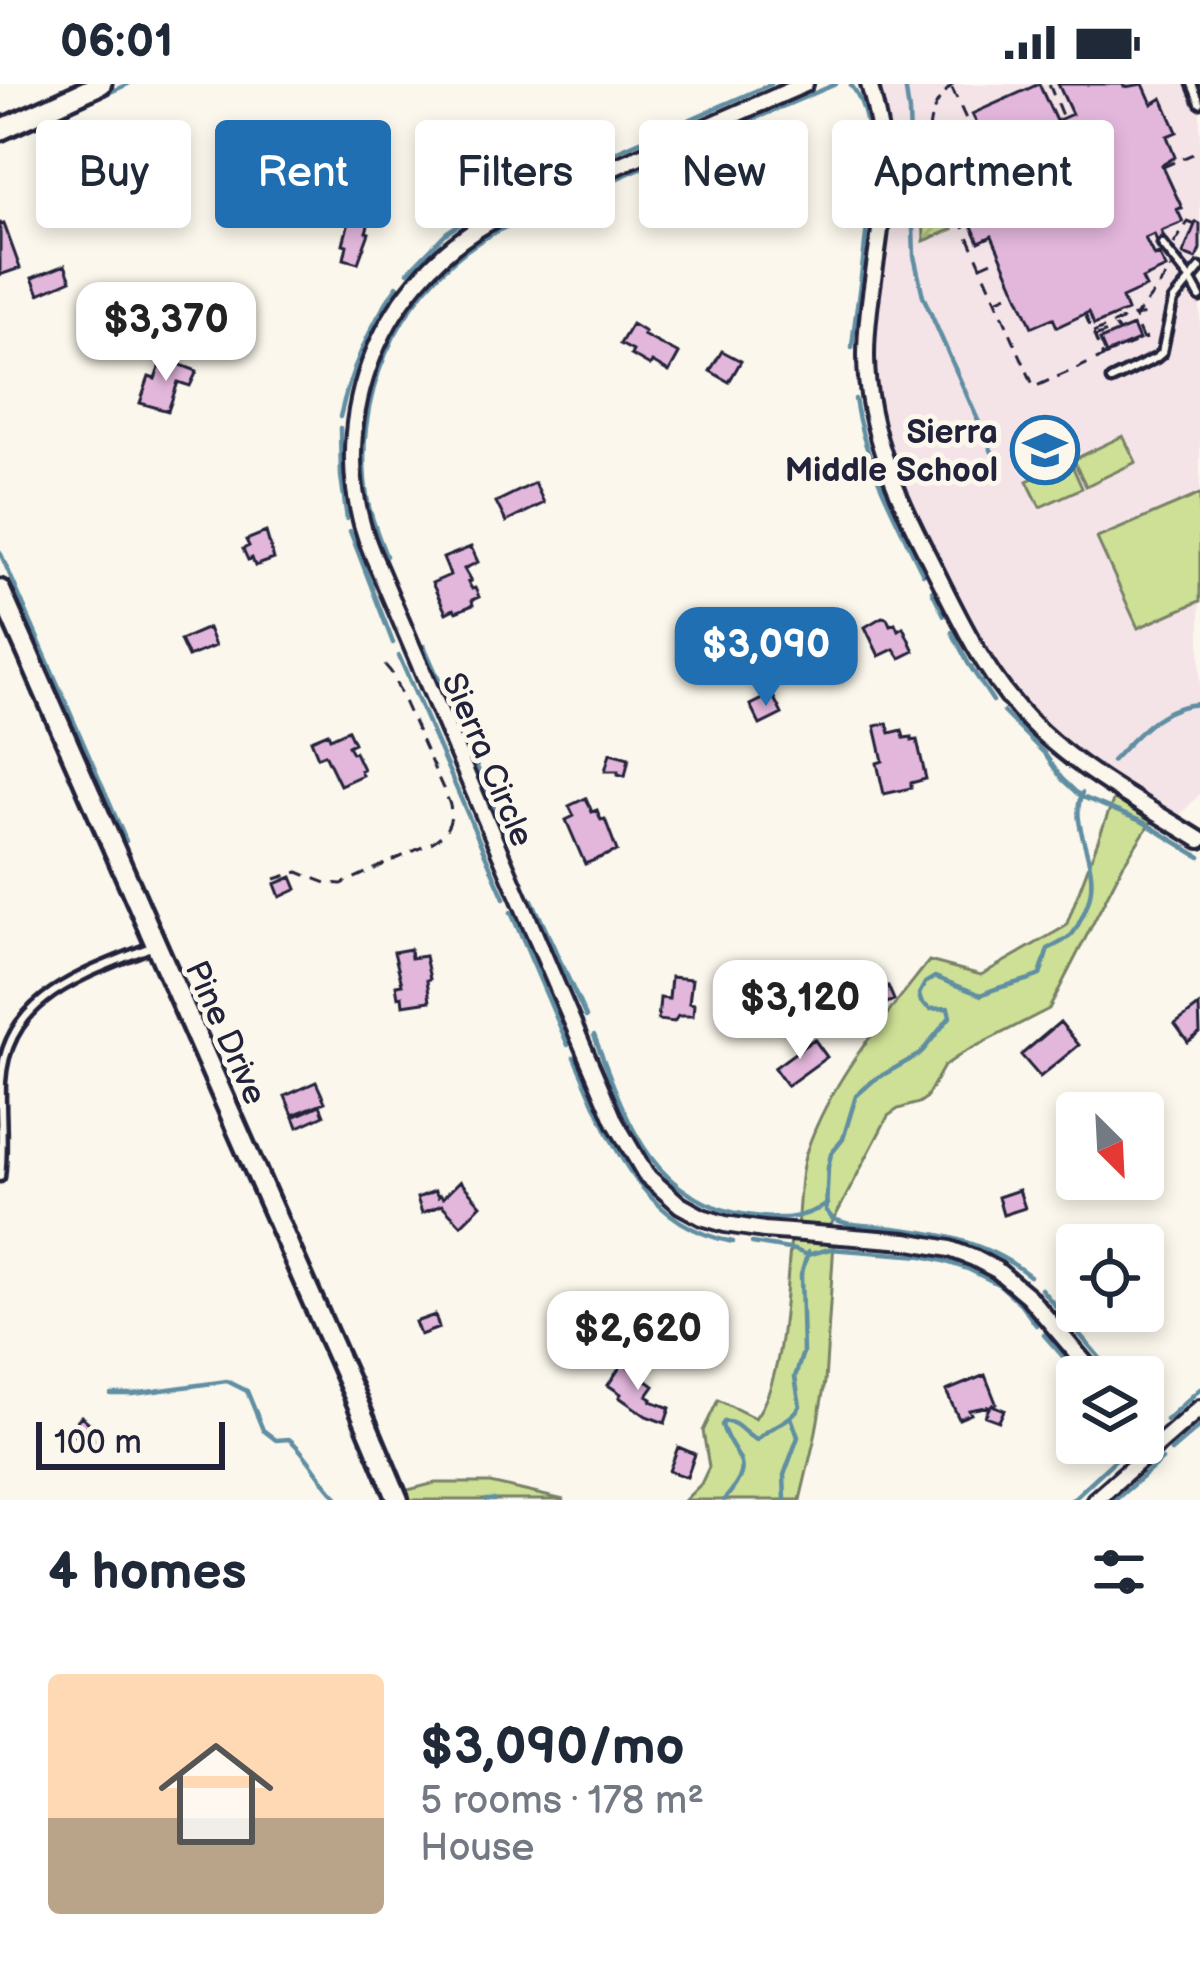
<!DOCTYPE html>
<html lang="en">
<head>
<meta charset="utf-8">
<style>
	body { margin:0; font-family:"Balsamiq Sans",sans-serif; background:#f2f2f3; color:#1f2937; height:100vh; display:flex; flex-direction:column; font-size:45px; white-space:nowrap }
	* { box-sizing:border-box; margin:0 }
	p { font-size:39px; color:#747a83 }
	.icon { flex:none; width:66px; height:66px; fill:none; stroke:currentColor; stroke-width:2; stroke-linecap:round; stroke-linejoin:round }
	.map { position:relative; height:1416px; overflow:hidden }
	.panel { display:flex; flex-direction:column; background:#fff; flex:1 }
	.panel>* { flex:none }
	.hud { position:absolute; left:36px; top:36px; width:1128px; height:108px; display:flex; gap:24px }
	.needle { width:78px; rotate:156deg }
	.buttons { position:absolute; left:1056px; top:1008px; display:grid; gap:24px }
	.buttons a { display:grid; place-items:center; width:108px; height:108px; border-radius:12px; background:#fff; box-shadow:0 6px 18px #0003; font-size:60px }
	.scale { position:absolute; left:36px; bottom:30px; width:189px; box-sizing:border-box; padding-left:12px; border:6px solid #22223b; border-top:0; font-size:33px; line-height:42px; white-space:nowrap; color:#22223b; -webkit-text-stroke:9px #fbf7ec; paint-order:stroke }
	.price { position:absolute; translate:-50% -102px; padding:0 27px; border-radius:24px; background:#fff; color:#222; font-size:39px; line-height:78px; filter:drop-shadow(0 3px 6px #0008) }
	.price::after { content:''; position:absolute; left:50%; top:72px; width:36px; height:27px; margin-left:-18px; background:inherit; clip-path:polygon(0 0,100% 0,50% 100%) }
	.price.selected { background:#1f6fb2; color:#fff }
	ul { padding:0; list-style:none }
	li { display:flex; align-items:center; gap:36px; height:300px; padding:0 48px }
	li+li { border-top:3px solid #e0e1e3 }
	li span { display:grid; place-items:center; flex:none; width:336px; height:240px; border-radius:12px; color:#555 }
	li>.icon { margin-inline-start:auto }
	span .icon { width:144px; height:144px; fill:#fffc; stroke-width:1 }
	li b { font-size:51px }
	h2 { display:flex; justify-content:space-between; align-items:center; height:144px; padding:0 48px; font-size:51px }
	.pill { padding:0 42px; border-radius:12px; background:#fff; box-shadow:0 6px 18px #0003; font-size:42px; line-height:108px }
	.pill.selected { background:#1f6fb2; color:#fff }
	.status { display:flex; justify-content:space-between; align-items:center; height:84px; padding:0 60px; background:#fff; direction:ltr }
	.status svg { height:33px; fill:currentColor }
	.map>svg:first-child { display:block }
	.built { fill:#f4e4e7 }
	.grass { fill:#cde095; stroke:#788168; stroke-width:3 }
	.garden { fill:url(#garden-furrows); stroke:#788168; stroke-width:3 }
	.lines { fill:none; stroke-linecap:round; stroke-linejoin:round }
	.stream { stroke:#608ea2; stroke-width:4.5 }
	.building { fill:#e3b7dc; stroke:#22223b; stroke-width:3 }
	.lane-casing { stroke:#22223b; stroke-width:15 }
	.street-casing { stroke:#22223b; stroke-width:22 }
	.secondary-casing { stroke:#22223b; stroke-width:27 }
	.path { stroke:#22223b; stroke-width:3; stroke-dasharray:12 9; stroke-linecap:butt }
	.lane { stroke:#fbf7ec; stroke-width:6 }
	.street { stroke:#fbf7ec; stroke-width:14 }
	.secondary { stroke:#fbf7ec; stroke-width:18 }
	.labels { text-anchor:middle; stroke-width:10; stroke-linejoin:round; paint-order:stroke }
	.poi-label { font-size:33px; font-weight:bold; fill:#22223b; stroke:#fbf7ec; text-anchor:end }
	.street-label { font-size:33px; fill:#22223b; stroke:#fbf7ec }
</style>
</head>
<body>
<div class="status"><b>06:01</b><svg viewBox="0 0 49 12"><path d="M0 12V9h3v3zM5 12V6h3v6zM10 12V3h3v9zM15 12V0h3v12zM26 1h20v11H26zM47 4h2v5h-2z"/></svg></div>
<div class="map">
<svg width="1200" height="1416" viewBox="0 0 1200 1416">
	<defs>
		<pattern id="garden-furrows" width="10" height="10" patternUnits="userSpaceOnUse" patternTransform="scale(3)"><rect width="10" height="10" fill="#cde095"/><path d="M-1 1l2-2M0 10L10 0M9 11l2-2" fill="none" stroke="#b0c081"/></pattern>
	</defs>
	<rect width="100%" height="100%" fill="#fbf7ec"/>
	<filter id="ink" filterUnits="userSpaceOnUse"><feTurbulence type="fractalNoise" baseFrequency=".00833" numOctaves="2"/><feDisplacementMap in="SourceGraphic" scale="24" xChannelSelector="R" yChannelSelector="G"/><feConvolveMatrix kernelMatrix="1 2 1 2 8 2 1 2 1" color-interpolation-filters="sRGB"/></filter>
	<g filter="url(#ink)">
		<path class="built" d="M 878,0 L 1200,0 L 1200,710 L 1178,733 L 1100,684 L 1061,656 L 1035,632 L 1007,599 L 968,535 L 924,445 L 893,375 L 881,335 L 874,287 L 875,245 L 892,107 L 888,50 Z"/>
		<path class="grass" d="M 1123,352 L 1136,378 L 1086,402 L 1073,376 Z
			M 1070,377 L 1082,404 L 1040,423 L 1027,397 Z
			M 1200,410 L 1200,517 L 1138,544 L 1097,454 Z
			M 1115,711 L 1153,735 L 1123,781 L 1049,925 L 963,969 L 944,982 L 926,1014 L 919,1019 L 898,1025 L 888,1032 L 830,1143 L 797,1141 C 800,1117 799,1089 807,1066 C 831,996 884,934 929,877 L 981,891 L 1066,842 Z
			M 791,1155 L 834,1158 L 825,1298 L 815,1353 L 800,1416 L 685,1416 L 701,1400 L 709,1383 L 703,1347 L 718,1316 L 755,1334 C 785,1295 785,1204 791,1155 Z
			M 435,1399 L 490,1399 L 564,1416 L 407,1416 L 404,1407 Z"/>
		<path class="garden" d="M 940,114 L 953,145 L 924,157 L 923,123 Z"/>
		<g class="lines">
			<path class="stream" d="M 905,0 L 909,28 L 914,172 L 923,212 L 992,368
				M 851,1 C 891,48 857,203 852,264
				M 0,58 L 128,0
				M 686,64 L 836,0
				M 408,188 L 446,149 L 478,128 L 771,0
				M 855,315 C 864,377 896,434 923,490
				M 340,333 C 351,284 369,243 397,202
				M 340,344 L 341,392 L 347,435
				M 350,447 L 393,559
				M 0,468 L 126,757
				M 386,472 C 379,454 372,437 368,419 C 350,318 395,210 483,155 C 504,142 527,134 550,124 C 589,107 629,89 668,72
				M 932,507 L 944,531
				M 952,548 L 968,579 L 993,617
				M 424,562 L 506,749
				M 399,572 L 504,814
				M 1003,628 L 1044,669 L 1062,695 L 1080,712 L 1143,738 L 1200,773
				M 1112,677 C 1137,651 1161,621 1200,620
				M 532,816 L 586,933
				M 511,828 L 568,961
				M 594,951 C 625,1032 649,1116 747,1131 C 782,1136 797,1137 828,1120
				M 574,973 C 608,1050 638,1141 733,1158
				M 826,1127 L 828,1083 L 831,1070 L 843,1055 L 856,1012 L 874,996 L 920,970 L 950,933 L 948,924 L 930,925 L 921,918 L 919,910 L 925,899 L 935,893 L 981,911 C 1000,901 1020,900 1040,891 L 1048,865 C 1075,852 1074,851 1086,824 C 1105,780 1067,745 1082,709
				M 828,1129 L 833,1135 L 849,1140 C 912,1145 978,1150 1030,1192
				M 752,1159 L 795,1166 L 807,1171 L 830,1165 L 923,1172 L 944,1177 L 968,1185 L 1000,1201 L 1020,1219 L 1036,1241
				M 1041,1205 L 1116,1293
				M 1044,1251 L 1081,1293
				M 111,1310 L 133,1310 L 227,1297 L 247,1307 L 263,1346 L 276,1356 L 289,1355 C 310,1372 320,1398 340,1416
				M 1143,1325 L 1151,1335
				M 1166,1336 L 1200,1305
				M 1171,1367 L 1200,1342
				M 486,1416 L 494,1416
				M 724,1416 C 759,1376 733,1377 722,1341 L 724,1338 C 739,1336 744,1352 757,1356 C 769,1342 791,1338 800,1322 L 795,1293 L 803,1268 L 801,1191 L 808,1168
				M 785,1416 L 784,1391 L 798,1353 L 791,1333
				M 1072,1416 L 1133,1359
				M 1115,1416 L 1162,1376"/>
		</g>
		<path class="building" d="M 1039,0 L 1056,37 L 1072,30 L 1058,0 L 1123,0 L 1124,3 L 1143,0 L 1152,20 L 1162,14 L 1177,48 L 1167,52 L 1175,73 L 1162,81 L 1182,124 L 1177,125 L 1183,138 L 1161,147 L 1164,153 L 1157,157 L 1154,150 L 1145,154 L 1154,172 L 1159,170 L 1166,184 L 1142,195 L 1146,203 L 1122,214 L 1127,227 L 1094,241 L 1089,228 L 1057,243 L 1053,234 L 1032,243 L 992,152 L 979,158 L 945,81 L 974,68 L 975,59 L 981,48 L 972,30 Z
			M 351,130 L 370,135 L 366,148 L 369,149 L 358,179 L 344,175 L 347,161 L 343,160 Z
			M 0,138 L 1,141 L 4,140 L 20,184 L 0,191 Z
			M 1196,138 L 1200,140 L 1200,165 L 1196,175 L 1183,170 Z
			M 65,181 L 71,196 L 39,210 L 32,194 Z
			M 632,240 L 645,248 L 643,251 L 679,270 L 669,288 L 652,278 L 650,282 L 631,271 L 633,267 L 620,260 Z
			M 1133,242 L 1139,256 L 1106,270 L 1100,256 Z
			M 722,267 L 741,277 L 729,298 L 710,287 Z
			M 163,274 L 197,287 L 190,302 L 178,298 L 168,327 L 140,319 L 149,293 L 155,295 Z
			M 535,399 L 544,419 L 506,438 L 496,418 Z
			M 266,448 L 274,475 L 255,482 L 252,474 L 248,476 L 243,465 L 249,462 L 246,456 Z
			M 471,463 L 478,478 L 464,485 L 471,497 L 468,498 L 472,505 L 475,504 L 479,513 L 472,516 L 473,521 L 456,528 L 454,525 L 446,529 L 432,499 L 450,491 L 443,474 Z
			M 882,533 L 887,534 L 890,541 L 895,539 L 898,546 L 903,543 L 914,567 L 900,574 L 894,565 L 879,572 L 865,543 Z
			M 208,544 L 215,562 L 188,573 L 180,556 Z
			M 772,610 L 782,630 L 760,641 L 750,621 Z
			M 887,639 L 890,649 L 902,646 L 904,654 L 912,653 L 912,657 L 917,656 L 926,695 L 911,699 L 911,704 L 884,710 L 877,679 L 883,677 L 875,642 Z
			M 348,646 L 354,659 L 348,662 L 352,669 L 355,668 L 363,685 L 360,686 L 362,691 L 340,701 L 325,670 L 318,673 L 311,656 L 328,649 L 330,654 Z
			M 610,669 L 629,674 L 625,692 L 618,690 L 618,687 L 605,687 Z
			M 586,714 L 592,728 L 597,726 L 601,736 L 605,735 L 617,767 L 585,780 L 566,736 L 574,732 L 569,722 Z
			M 292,793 L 297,805 L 280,813 L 275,800 Z
			M 410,865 L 411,874 L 425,872 L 430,895 L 427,896 L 430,917 L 403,921 L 402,912 L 398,913 L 396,901 L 402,900 L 394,868 Z
			M 671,893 L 692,895 L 689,919 L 694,920 L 693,932 L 678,932 L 674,938 L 658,936 L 660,914 L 669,915 Z
			M 888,902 L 894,916 L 877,923 L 871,910 Z
			M 1199,922 L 1200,949 L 1188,958 L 1175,940 Z
			M 1060,938 L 1079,961 L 1040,993 L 1021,971 Z
			M 814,955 L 827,973 L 787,1002 L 774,984 Z
			M 316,998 L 325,1018 L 293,1031 L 285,1012 Z
			M 320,1021 L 324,1031 L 298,1043 L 294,1033 Z
			M 460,1097 L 481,1121 L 461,1141 L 442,1121 L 422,1129 L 417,1114 L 435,1107 L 438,1113 L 440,1111 L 443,1114 Z
			M 1019,1106 L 1025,1124 L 1003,1131 L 998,1113 Z
			M 435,1231 L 439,1244 L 420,1251 L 415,1238 Z
			M 623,1279 L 654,1302 L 647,1312 L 652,1315 L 651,1317 L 670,1324 L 665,1339 L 646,1332 L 619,1313 L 621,1310 L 608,1301 Z
			M 985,1291 L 996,1319 L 992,1321 L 1004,1326 L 999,1337 L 985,1332 L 990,1322 L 969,1326 L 971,1330 L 959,1335 L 946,1307 Z
			M 81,1332 L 102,1350 L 90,1365 L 69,1346 Z
			M 678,1363 L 695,1370 L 687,1393 L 669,1387 Z"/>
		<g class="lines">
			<g class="lane-casing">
				<path id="lane" d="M 1192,0 L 1200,19
					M 1162,160 L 1190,195 L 1200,213
					M 1111,296 L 1156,274 L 1162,269 L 1173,217 L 1200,184
					M 0,1093 C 4,1061 0,1029 1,998 C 6,911 86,890 153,862"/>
			</g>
			<g class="street-casing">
				<path id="street" d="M 805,0 L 491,137 C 376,200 321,347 372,469 L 615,1038 L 646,1091 L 680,1121 L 702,1133 L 725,1140 L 764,1146 L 906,1157 L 950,1165 L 974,1174 L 997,1186 L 1028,1212 L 1097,1293
					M 869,0 C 881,41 887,84 882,127 C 878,175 866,224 866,272 C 866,350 902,421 936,488 C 965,546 992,603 1041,648 C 1087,691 1146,722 1200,756
					M 1143,1348 L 1156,1363
					M 1095,1416 L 1200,1324"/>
			</g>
			<g class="secondary-casing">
				<path id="secondary" d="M 0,46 L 101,0
					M 0,506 L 352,1306 L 398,1416"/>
			</g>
			<path class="path" d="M 953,0 C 931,21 925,41 932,70 L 1034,303 L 1103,273 L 1085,230
				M 1049,0 L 1063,34
				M 952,4 L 976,57
				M 930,51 L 974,56
				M 1163,83 L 1200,67
				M 1174,160 L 1188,138 L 1195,141
				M 981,182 L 1001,173
				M 996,216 L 1016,207
				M 1093,249 L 1129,233 L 1147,230
				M 1095,253 L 1116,244 L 1119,248
				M 1143,256 L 1135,238 L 1136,232 L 1171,186 L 1170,184
				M 1104,272 L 1147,254
				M 275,795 L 298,788 L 326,799 L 342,800 L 431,759 C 447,750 455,736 449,718 L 391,588 L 380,575"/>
			<use href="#lane" class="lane"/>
			<use href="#street" class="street"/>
			<use href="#secondary" class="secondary"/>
		</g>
	</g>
	<defs>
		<g id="school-ring" transform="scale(3.45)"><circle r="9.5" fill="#fbf7ec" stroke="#1f6fb2" stroke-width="1.5"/><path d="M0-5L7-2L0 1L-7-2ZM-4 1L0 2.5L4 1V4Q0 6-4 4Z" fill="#1f6fb2"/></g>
	</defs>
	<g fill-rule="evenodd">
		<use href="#school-ring" x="1045" y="366"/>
	</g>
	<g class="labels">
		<g class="poi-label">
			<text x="998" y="359">Sierra<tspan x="998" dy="38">Middle School</tspan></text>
		</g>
		<g class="street-label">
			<text transform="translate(489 675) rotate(67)" y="12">Sierra Circle</text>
			<text transform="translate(227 948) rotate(66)" y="12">Pine Drive</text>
		</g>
	</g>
</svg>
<div class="buttons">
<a><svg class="needle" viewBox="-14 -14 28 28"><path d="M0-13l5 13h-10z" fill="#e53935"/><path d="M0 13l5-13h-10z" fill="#747a83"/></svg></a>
<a><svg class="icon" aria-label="locate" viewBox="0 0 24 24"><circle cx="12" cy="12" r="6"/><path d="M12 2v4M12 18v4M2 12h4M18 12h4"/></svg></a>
<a><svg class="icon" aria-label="layers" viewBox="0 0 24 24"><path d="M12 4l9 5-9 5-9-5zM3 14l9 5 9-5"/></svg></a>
</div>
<div class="scale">100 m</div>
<b class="price" style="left:166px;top:300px">$3,370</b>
<b class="price selected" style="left:766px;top:625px">$3,090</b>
<b class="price" style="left:800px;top:978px">$3,120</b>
<b class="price" style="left:638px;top:1309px">$2,620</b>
<div class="hud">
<a class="pill">Buy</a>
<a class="pill selected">Rent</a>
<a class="pill">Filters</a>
<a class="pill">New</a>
<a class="pill">Apartment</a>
</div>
</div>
<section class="panel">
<h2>4 homes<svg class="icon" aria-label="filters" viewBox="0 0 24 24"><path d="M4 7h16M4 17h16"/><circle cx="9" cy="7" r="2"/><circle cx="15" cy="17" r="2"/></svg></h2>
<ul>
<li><span style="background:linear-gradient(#ffd9b3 60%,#b9a48a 0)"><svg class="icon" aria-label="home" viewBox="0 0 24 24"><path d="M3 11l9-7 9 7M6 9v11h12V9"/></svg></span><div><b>$3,090/mo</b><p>5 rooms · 178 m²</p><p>House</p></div></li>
</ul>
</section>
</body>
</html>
